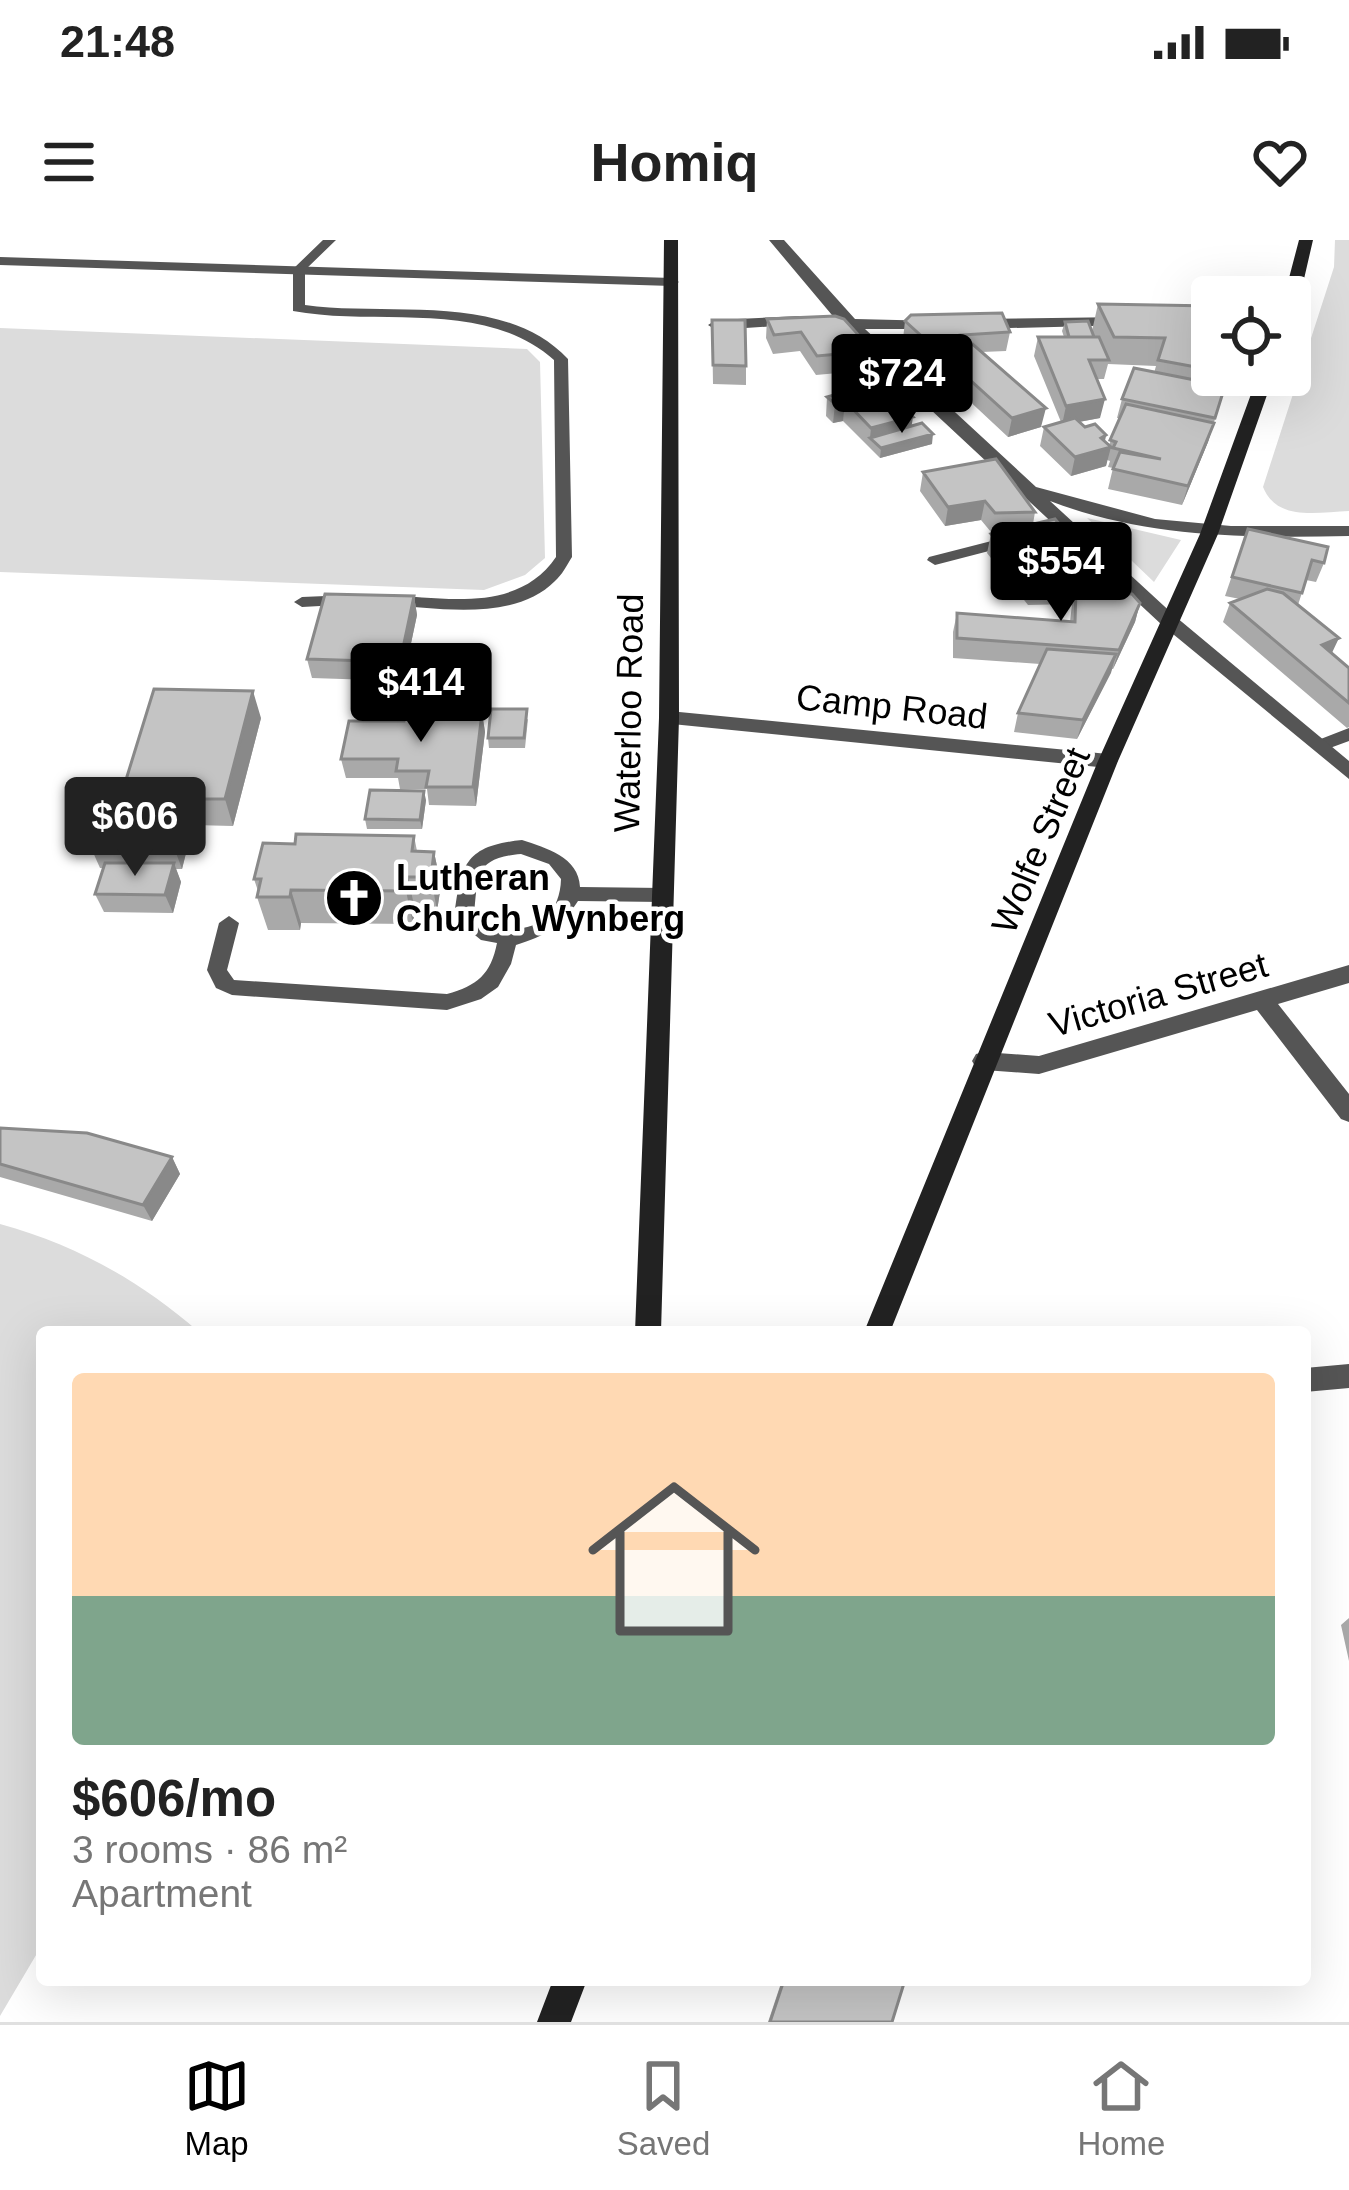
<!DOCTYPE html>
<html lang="en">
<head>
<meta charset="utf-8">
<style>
	body { margin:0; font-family:Helvetica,sans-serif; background:#f6f6f6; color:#222; height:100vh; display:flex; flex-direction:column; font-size:45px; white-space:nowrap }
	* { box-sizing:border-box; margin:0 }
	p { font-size:39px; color:#767676 }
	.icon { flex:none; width:66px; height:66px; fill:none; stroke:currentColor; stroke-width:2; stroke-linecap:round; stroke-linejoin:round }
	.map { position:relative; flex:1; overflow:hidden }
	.side { position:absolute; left:36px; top:1086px; width:1275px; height:660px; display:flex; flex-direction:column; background:#fff; border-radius:12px; box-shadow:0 12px 48px #0002 }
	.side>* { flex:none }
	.controls { position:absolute; left:1191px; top:36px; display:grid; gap:24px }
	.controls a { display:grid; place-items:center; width:120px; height:120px; border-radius:12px; background:#fff; box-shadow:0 12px 48px #0002; font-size:60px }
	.price { position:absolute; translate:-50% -102px; padding:0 27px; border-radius:12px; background:#000; color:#fff; font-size:39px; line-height:78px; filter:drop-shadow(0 3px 6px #0008) }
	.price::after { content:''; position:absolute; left:50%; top:72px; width:36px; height:27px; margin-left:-18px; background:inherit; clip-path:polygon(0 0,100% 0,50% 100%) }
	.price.active { background:#222; color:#fff }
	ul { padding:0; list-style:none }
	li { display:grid; align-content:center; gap:24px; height:636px; padding:0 36px }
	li+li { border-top:3px solid #e0e0e0 }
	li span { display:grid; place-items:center; height:372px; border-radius:12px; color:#555 }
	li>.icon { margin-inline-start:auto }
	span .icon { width:216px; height:216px; fill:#fffc; stroke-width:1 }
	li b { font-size:51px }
	.status { display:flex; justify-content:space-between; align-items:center; height:84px; padding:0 60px; background:#fff; direction:ltr }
	.status svg { height:33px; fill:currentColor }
	header { display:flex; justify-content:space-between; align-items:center; height:156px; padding:0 36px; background:#fff; font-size:54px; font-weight:700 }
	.tabs { display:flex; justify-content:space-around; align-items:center; height:168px; border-top:3px solid #e0e0e0; background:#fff; font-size:33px; color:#767676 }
	.tabs a { display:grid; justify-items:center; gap:6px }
	.tabs .active { color:#000 }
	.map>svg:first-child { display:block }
	.green { fill:#dcdcdc }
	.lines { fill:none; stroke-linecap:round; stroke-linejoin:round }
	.lane { fill:#555; fill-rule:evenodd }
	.street { fill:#555; fill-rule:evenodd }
	.secondary { fill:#222; fill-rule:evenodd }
	.wall { fill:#a9a9a9; fill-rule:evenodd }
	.shaded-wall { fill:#898989 }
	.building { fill:#c4c4c4; stroke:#898989; stroke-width:3 }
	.labels { text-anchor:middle; stroke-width:9; stroke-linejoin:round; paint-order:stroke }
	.street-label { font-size:36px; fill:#000; stroke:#fff }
	.poi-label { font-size:36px; font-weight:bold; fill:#000; stroke:#fff; text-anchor:start }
</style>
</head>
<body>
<div class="status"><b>21:48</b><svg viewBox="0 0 49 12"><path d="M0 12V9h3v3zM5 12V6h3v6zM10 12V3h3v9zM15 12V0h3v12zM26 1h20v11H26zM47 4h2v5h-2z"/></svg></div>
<header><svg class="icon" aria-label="menu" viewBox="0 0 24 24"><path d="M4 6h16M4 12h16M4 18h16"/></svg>Homiq<svg class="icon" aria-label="heart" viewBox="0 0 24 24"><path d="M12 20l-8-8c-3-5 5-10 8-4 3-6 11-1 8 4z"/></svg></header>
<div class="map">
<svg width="1349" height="1782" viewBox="0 0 1349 1782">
	<rect width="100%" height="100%" fill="#fff"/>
	<path class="green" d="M 1335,0 L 1349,0 L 1349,271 C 1318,272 1277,282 1263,247 L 1334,27 Z
		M 0,88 L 527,109 L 540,122 L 545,318 L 525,335 L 484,350 L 0,332 Z
		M 1087,278 L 1181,300 L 1154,342 Z
		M 0,984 C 76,1005 139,1040 199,1092 L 42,1092 L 42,1705 L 0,1776 Z"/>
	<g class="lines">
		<path class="lane" d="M 323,0 L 336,0 L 305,30 L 305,65 C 389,77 504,51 568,119 L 572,317 C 567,325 562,335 555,341 C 515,382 438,368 387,365 L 379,360 L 387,355 C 446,358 518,373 556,317 L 554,120 C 484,58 378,87 293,71 L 293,29 Z
			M 1011,296 L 1016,298 L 1016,304 L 935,325 L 927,320 L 929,317 Z
			M 350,355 L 358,360 L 356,364 L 302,367 L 294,362 L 302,357 Z
			M 1349,488 L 1349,501 L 1319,512 L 1310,506 L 1313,502 Z
			M 522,600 C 546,608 579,617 580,647 L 663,648 L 672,655 L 663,662 L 578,661 C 561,687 545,696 516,705 L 511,724 L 498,747 L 481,759 L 447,770 L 232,755 L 216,748 L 207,730 L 219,683 L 229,676 L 239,683 L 227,730 L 234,740 L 447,754 C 477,746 491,734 497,703 L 481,700 L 454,678 C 461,625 464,606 522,600 ZM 521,614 L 549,624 L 561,639 C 560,689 511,702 474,675 C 478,635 475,618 521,614 Z"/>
		<path class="street" d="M 769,0 L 784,0 L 855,79 L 938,81 L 938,87 L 933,89 L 865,89 L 1036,247 L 1155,279 L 1231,286 L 1349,286 L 1349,296 C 1247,298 1147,298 1050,261 L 1176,377 L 1349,521 L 1349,539 L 1162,385 L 842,87 Z
			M 0,17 L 672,38 L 679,42 L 672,46 L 0,25 Z
			M 801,76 L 806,78 L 806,84 L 716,90 L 708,85 L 716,80 Z
			M 1125,77 L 1130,79 L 1130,85 L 973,89 L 965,84 L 973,79 Z
			M 669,471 L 1108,514 L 1118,521 L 1108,528 L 662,483 L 662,473 Z
			M 1349,725 L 1349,743 L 1278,764 L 1349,854 L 1349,882 L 1341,879 L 1257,770 L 1039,834 L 984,830 L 976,828 L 972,821 L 976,814 L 984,812 L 1039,816 Z
			M 1349,1124 L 1349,1148 L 1305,1152 L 1305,1128 Z"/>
		<path class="secondary" d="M 664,0 L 678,0 L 679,478 L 661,1092 L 635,1092 L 659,478 Z
			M 1299,0 L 1313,0 L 1298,65 L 1290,70 L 1290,57 L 1284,57 Z
			M 1258,135 L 1274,135 L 1218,294 L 1118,521 L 890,1092 L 864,1092 L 1098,521 L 1200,294 Z
			M 553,1740 L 587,1740 L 571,1782 L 537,1782 Z"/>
	</g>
	<path class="wall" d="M 1098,64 L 1212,66 L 1212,135 L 1223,135 L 1218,145 L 1225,146 L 1208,202 L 1182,265 L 1108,249 L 1113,228 L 1108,227 L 1110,221 L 1107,220 L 1106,226 L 1071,236 L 1040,206 L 1044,187 L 1061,182 L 1034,116 L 1038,97 L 1064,97 L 1062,91 L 1065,82 L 1092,91 ZM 1108,124 L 1156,126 L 1154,133 L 1122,159 L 1117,178 L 1120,178 L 1109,205 L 1105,201 L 1106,195 L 1085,187 L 1079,182 L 1100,178 L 1097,139 L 1104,139 Z
		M 767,79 L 873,111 L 871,130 L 816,135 L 800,111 L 773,114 L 766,98 Z
		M 712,80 L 746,126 L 746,145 L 713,144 Z
		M 905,81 L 1010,92 L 1006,111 L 982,112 L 1041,187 L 1008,197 L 903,99 Z
		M 878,143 L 912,186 L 932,204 L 880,218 L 843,181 L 833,183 L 826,176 L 827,157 Z
		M 923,232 L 1035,272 L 1033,284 L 1112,345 L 1110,353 L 1140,363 L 1135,382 L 1113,429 L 1112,429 L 1077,499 L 1014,492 L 1018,473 L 1040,424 L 953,418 L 953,392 L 957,373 L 1070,382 L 1072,364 L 1028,365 L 987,313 L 991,294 L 1000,292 L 991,292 L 981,280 L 945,286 L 920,251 Z
		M 1248,289 L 1324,323 L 1316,342 L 1306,340 L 1298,365 L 1332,414 L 1349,428 L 1349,487 L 1347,488 L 1223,382 L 1230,363 L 1240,359 L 1225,356 Z
		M 414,356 L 417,375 L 403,441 L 312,438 L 307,419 Z
		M 482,473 L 485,492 L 476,566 L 429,565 L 427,549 L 400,549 L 398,538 L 346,538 L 341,519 L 404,481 Z
		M 261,478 L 233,586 L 193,585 L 182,629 L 176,629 L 181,642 L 173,673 L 104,672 L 95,654 L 103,628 L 100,628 L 88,601 L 121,556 Z
		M 528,479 L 525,508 L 489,508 L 488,498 Z
		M 426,560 L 422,589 L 367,589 L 365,579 Z
		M 414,596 L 417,611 L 434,612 L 441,645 L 437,671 L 415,670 L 413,684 L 301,683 L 300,690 L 268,690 L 257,657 L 258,651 L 254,639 L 295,604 Z
		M 0,888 L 172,917 L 180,934 L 152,981 L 0,937 Z
		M 1349,1378 L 1349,1421 L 1341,1385 Z
		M 782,1740 L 905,1740 L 892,1782 L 768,1782 Z"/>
	<path class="shaded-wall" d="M 1105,159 L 1100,178 L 1062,185 L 1066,166 Z
		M 845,161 L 843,181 L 833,183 L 835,164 Z
		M 1046,168 L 1041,187 L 1008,197 L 1012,178 Z
		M 913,177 L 910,196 L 870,198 L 871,188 Z
		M 1214,183 L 1208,202 L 1182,265 L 1188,246 Z
		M 933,194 L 932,204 L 880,218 L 881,208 Z
		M 1106,195 L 1103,209 L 1111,207 L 1106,226 L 1071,236 L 1075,217 Z
		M 985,261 L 981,280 L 945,286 L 948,267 Z
		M 414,356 L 417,375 L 403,441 L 400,422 Z
		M 1140,363 L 1135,382 L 1113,429 L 1119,410 Z
		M 1339,398 L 1330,417 L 1322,405 Z
		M 1116,414 L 1111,433 L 1077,499 L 1083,480 Z
		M 253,451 L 261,478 L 233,586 L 225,559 Z
		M 482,473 L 485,492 L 476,566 L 473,547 Z
		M 424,551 L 426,560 L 422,589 L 420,580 Z
		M 183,559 L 193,585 L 182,629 L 172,602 Z
		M 434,612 L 441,645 L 437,671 L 431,637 Z
		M 174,623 L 181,642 L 173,673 L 165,655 Z
		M 408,637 L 415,670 L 413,684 L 406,651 Z
		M 291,650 L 301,683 L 300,690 L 290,657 Z
		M 172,917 L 180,934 L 152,981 L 143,965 Z"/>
	<path class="building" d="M 1098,64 L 1212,66 L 1212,130 L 1158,120 L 1165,98 L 1114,97 Z
		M 1002,73 L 1010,92 L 962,95 L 1046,168 L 1012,178 L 905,81 L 911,75 Z
		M 835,76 L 844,79 L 873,111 L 817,116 L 801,92 L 774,95 L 767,79 Z
		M 712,80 L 745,80 L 746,126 L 713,125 Z
		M 1088,81 L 1094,97 L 1069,97 L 1065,82 Z
		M 1038,97 L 1099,97 L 1109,120 L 1089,120 L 1105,159 L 1066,166 Z
		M 1134,128 L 1225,146 L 1215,178 L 1122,159 Z
		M 878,143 L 913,177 L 871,188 L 845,161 L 835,164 L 827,157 Z
		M 1126,164 L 1214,183 L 1188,246 L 1113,229 L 1120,212 L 1161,219 L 1113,208 L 1116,202 L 1110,200 Z
		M 1075,178 L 1085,187 L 1095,184 L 1106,195 L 1101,198 L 1111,207 L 1075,217 L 1044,187 Z
		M 922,183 L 933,194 L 881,208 L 870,198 Z
		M 996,219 L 1035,272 L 995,273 L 985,261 L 948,267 L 923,232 Z
		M 1055,279 L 1112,345 L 1033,346 L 991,294 Z
		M 1248,289 L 1328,307 L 1324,323 L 1312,320 L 1302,353 L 1232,337 Z
		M 1267,349 L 1283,353 L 1339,398 L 1322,405 L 1349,428 L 1349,463 L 1230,363 Z
		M 1076,351 L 1132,354 L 1140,363 L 1119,410 L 957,398 L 957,373 L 1075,382 Z
		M 325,354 L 414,356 L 400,422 L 307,419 Z
		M 1047,409 L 1116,414 L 1083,480 L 1018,473 Z
		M 154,449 L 253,451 L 225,559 L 183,559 L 172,602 L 88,601 L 102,556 L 121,556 Z
		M 491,469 L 527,469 L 524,498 L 488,498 Z
		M 405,473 L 482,473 L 473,547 L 426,547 L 429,531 L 396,531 L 398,519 L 341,519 L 349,481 L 404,481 Z
		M 370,550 L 424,551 L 420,580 L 365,579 Z
		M 296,594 L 414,596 L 412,611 L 434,612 L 431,637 L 408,637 L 406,651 L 291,650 L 290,657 L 257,657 L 261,639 L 254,639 L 263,603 L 295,604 Z
		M 105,623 L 174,623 L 165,655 L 95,654 Z
		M 0,888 L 87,893 L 172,917 L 143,965 L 0,924 Z
		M 784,1740 L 905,1740 L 892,1782 L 770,1782 Z"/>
	<defs>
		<g id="church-disc" transform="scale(3)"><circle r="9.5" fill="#000" stroke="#fff"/><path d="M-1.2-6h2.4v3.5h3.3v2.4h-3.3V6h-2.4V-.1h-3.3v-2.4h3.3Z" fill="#fff"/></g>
	</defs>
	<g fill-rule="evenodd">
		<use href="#church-disc" x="354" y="658"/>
	</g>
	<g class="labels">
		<g class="street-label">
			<text transform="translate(892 466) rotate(6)" y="13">Camp Road</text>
			<text transform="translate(628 473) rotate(-89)" y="13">Waterloo Road</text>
			<text transform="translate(1040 600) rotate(-67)" y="13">Wolfe Street</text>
			<text transform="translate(1158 754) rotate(-16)" y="13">Victoria Street</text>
		</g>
		<g class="poi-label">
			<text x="396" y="650">Lutheran<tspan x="396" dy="41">Church Wynberg</tspan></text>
		</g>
	</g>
</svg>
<div class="controls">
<a><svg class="icon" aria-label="locate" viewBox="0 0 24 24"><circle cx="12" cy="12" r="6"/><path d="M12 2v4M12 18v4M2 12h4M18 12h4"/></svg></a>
</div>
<b class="price" style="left:902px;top:196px">$724</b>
<b class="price" style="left:1061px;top:384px">$554</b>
<b class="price" style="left:421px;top:505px">$414</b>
<b class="price active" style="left:135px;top:639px">$606</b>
<section class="side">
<ul>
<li><span style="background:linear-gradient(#ffd9b3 60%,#7fa58c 0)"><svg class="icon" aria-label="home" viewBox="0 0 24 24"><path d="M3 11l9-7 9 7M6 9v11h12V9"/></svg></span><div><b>$606/mo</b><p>3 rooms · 86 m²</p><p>Apartment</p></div></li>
</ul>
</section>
</div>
<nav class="tabs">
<a class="active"><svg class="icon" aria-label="map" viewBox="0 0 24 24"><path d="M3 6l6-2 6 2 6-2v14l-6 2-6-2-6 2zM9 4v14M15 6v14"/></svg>Map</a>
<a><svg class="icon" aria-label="saved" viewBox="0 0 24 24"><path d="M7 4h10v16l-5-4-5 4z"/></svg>Saved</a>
<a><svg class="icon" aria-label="home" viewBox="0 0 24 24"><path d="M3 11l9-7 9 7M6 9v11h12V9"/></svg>Home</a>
</nav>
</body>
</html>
